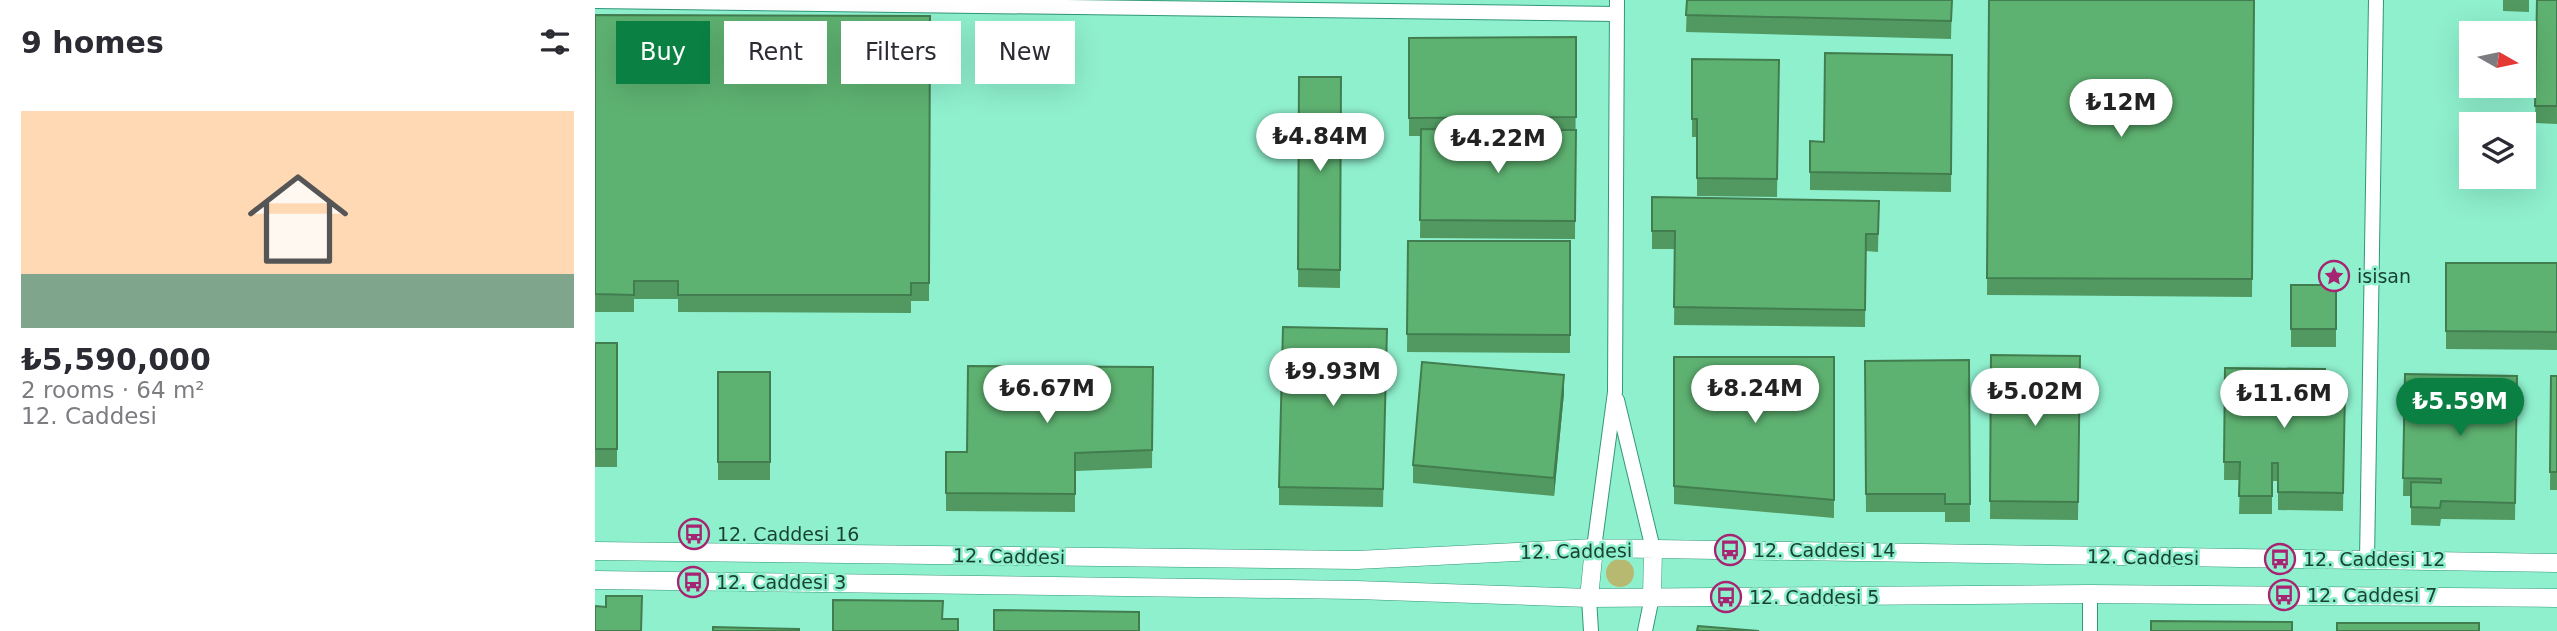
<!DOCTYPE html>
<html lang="en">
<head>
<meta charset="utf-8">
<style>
	body { margin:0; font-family:"DejaVu Sans",sans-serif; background:#f2f2f3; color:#2b2b33; height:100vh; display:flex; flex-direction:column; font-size:26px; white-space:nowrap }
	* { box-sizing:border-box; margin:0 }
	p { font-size:23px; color:#7c7c81 }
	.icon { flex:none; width:38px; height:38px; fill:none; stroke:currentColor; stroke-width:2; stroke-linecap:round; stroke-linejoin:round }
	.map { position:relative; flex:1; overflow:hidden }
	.side { display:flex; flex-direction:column; background:#fff; width:595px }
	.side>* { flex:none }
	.guide { position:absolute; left:21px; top:21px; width:665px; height:63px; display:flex; gap:14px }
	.needle { width:46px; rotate:99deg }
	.buttons { position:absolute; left:1864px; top:21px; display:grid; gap:14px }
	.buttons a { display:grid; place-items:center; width:77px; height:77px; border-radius:0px; background:#fff; box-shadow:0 7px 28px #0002; font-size:35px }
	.price { position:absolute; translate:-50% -60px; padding:0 16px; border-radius:24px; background:#fff; color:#222; font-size:23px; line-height:46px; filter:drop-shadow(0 2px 4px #0008) }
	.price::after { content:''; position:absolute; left:50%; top:42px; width:21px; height:16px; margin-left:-10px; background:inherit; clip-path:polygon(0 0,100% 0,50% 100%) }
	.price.on { background:#0b8043; color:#fff }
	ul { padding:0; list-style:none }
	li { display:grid; align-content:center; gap:14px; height:371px; padding:0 21px }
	li span { display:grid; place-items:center; height:217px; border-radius:0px; color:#555 }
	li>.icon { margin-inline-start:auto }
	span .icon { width:126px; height:126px; fill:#fffc; stroke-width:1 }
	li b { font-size:30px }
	h2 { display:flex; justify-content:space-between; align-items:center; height:84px; padding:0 21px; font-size:30px }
	.chip { padding:0 24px; border-radius:0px; background:#fff; box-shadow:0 7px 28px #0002; font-size:24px; line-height:63px }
	.chip.on { background:#0b8043; color:#fff }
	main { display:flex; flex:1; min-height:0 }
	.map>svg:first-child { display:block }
	.green { fill:#b7b971 }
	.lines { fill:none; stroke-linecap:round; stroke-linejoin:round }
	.minor-casing { stroke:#319779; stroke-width:16 }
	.tertiary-casing { stroke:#319779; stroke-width:19 }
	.minor { stroke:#fff; stroke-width:14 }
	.tertiary { stroke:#fff; stroke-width:18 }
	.wall { fill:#519961 }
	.shaded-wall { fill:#427d4f }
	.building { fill:#5eb271; stroke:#427d4f; stroke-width:2 }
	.labels { text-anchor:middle; stroke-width:5; stroke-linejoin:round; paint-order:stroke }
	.poi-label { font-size:19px; fill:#194235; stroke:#8ff0ce; text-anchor:start }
	.street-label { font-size:19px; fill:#194235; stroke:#8ff0ce }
</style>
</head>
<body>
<main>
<section class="side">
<h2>9 homes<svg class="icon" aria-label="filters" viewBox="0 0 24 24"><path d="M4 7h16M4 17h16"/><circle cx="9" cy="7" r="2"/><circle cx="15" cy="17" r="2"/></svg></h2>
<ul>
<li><span style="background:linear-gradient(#ffd9b3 75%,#7fa58c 0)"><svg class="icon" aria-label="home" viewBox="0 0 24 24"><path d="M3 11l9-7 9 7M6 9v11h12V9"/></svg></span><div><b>₺5,590,000</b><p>2 rooms · 64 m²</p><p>12. Caddesi</p></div></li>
</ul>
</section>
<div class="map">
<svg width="1962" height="631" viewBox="0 0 1962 631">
	<rect width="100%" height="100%" fill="#8ff0ce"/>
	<path class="green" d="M1011 573a14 14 0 1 1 28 0a14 14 0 1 1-28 0Z"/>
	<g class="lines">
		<g class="minor-casing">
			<path id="minor" d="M 0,1 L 1021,14
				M 1022,400 L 1058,549
				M 999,548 L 1020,392 L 1022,0
				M 1772,561 L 1781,0
				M 994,598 L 996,631
				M 1050,631 L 1057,597
				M 1495,631 L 1495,594"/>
		</g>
		<g class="tertiary-casing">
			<path id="tertiary" d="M 0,551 L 762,560 L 999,548 L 1962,563
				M 0,580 L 761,590 L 994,598 L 1495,594 L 1962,598
				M 1057,597 L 1058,549
				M 994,598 L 999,548"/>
		</g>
		<use href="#minor" class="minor"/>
		<use href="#tertiary" class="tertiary"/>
	</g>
	<path class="wall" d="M 1092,0 L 1357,0 L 1356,39 L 1091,32 Z
		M 1394,0 L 1659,0 L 1657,297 L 1392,295 Z
		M 1908,0 L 1934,0 L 1934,12 L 1908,11 Z
		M 1942,0 L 1962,0 L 1962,124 L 1940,123 Z
		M 0,15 L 335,16 L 334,301 L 316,301 L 316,313 L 83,312 L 83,299 L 39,299 L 39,312 L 0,312 Z
		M 981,37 L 980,239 L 825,238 L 826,136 L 814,136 L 814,38 Z
		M 1357,55 L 1356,192 L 1215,190 L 1215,141 L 1229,142 Z
		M 1097,59 L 1184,60 L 1182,197 L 1102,196 L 1102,137 L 1097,137 Z
		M 704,77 L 746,77 L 745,288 L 703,287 Z
		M 1057,197 L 1284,201 L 1283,252 L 1271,251 L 1270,327 L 1079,325 L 1080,249 L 1057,249 Z
		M 813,241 L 975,241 L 975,353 L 812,352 Z
		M 1851,263 L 1962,263 L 1962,350 L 1851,349 Z
		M 1696,285 L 1741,285 L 1741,347 L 1696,347 Z
		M 792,329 L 788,507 L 684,505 L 684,487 Z
		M 0,343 L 22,343 L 22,467 L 0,467 Z
		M 1396,355 L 1485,356 L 1483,520 L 1395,519 Z
		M 1079,357 L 1239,357 L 1239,518 L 1079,504 Z
		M 1374,360 L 1375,522 L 1350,522 L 1350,512 L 1271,512 L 1270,361 Z
		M 558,367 L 557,468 L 480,471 L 480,512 L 351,511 L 351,452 L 372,452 Z
		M 1630,368 L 1730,390 L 1750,391 L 1748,511 L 1683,510 L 1683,481 L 1677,481 L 1677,514 L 1644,514 L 1645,480 L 1629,480 Z
		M 123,372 L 175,372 L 175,480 L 123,480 Z
		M 1810,374 L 1922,376 L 1920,520 L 1846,519 L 1845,526 L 1816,525 L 1816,496 L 1808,496 Z
		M 1956,376 L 1962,376 L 1962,490 L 1955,490 Z
		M 969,393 L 959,496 L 818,483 L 818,465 Z"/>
	<path class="shaded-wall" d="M 969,375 L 969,393 L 959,496 L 959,478 Z"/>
	<path class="building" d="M 1092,0 L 1357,0 L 1356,21 L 1091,15 Z
		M 1394,0 L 1659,0 L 1657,279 L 1392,278 Z
		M 1942,0 L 1962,0 L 1962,106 L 1940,106 Z
		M 0,15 L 335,16 L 334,283 L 316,283 L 316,295 L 83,295 L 83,281 L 39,281 L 39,295 L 0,294 Z
		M 981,37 L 981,117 L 814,118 L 814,38 Z
		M 1230,53 L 1357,55 L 1356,174 L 1215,172 L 1215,141 L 1229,142 Z
		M 1097,59 L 1184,60 L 1182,179 L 1102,178 L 1102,119 L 1097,119 Z
		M 704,77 L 746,77 L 745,270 L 703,269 Z
		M 826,129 L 981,130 L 980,221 L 825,220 Z
		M 1057,197 L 1284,201 L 1283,234 L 1271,234 L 1270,310 L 1079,307 L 1080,231 L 1057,231 Z
		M 813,241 L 975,241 L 975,335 L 812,334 Z
		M 1851,263 L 1962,263 L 1962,332 L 1851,331 Z
		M 1696,285 L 1741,285 L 1741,329 L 1696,329 Z
		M 688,327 L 792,329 L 788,489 L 684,487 Z
		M 0,343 L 22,343 L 22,449 L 0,449 Z
		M 1396,355 L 1485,356 L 1483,502 L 1395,501 Z
		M 1079,357 L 1239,357 L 1239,500 L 1079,486 Z
		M 1374,360 L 1375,504 L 1350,504 L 1350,494 L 1271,494 L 1270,361 Z
		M 827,362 L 969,375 L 959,478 L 818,465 Z
		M 373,366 L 558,367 L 557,450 L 480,453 L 480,494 L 351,493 L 351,452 L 372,452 Z
		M 1630,368 L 1730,369 L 1729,390 L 1750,391 L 1748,493 L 1683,492 L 1683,463 L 1677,463 L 1677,496 L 1644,496 L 1645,462 L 1629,462 Z
		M 123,372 L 175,372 L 175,462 L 123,462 Z
		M 1810,374 L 1922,376 L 1920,503 L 1846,501 L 1845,508 L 1816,507 L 1816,482 L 1846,483 L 1846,479 L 1808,478 Z
		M 1956,376 L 1962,376 L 1962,472 L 1955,472 Z
		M 11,596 L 47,596 L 46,631 L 0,631 L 0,606 L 11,607 Z
		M 238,600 L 348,601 L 347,619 L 363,619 L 363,631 L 238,631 Z
		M 399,610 L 544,612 L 544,631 L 399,631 Z
		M 1556,621 L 1697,622 L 1697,631 L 1556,631 Z
		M 1742,623 L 1884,623 L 1884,631 L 1742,631 Z
		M 1103,626 L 1164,631 L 1102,631 Z
		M 118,627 L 204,629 L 204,631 L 118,631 Z"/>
	<defs>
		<g id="sight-ring" transform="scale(1.575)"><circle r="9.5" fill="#8ff0ce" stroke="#a62471" stroke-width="1.5"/><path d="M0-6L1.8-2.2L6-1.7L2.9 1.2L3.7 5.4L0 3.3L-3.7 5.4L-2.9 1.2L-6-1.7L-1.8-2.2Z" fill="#a62471"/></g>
		<g id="bus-ring" transform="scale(1.575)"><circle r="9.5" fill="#8ff0ce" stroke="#a62471" stroke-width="1.5"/><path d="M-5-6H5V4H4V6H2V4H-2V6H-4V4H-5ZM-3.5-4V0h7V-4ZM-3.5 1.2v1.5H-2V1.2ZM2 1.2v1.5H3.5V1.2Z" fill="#a62471"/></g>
	</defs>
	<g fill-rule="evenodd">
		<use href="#sight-ring" x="1739" y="276"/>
		<use href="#bus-ring" x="99" y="534"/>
		<use href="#bus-ring" x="1135" y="550"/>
		<use href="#bus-ring" x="1685" y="559"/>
		<use href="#bus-ring" x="98" y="582"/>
		<use href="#bus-ring" x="1689" y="595"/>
		<use href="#bus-ring" x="1131" y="597"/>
	</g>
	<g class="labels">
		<g class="poi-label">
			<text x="1762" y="283">isisan</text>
			<text x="122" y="541">12. Caddesi 16</text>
			<text x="1158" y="557">12. Caddesi 14</text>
			<text x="1708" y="566">12. Caddesi 12</text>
			<text x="121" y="589">12. Caddesi 3</text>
			<text x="1712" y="602">12. Caddesi 7</text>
			<text x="1154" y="604">12. Caddesi 5</text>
		</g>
		<g class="street-label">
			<text transform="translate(981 551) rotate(-1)" y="7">12. Caddesi</text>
			<text transform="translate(414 556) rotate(1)" y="7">12. Caddesi</text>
			<text transform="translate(1548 557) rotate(1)" y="7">12. Caddesi</text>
		</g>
	</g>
</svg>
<div class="buttons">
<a><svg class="needle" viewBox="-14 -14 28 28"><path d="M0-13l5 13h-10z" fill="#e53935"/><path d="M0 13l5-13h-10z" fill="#7c7c81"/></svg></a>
<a><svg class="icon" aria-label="layers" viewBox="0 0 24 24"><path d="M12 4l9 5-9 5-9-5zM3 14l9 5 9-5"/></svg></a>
</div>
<b class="price" style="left:1526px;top:139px">₺12M</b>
<b class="price" style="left:725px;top:173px">₺4.84M</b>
<b class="price" style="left:903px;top:175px">₺4.22M</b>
<b class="price" style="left:738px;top:408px">₺9.93M</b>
<b class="price" style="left:452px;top:425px">₺6.67M</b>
<b class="price" style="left:1160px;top:425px">₺8.24M</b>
<b class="price" style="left:1440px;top:428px">₺5.02M</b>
<b class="price" style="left:1689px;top:430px">₺11.6M</b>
<b class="price on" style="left:1865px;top:438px">₺5.59M</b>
<div class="guide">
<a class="chip on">Buy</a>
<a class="chip">Rent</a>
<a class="chip">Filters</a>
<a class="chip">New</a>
</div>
</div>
</main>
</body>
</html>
